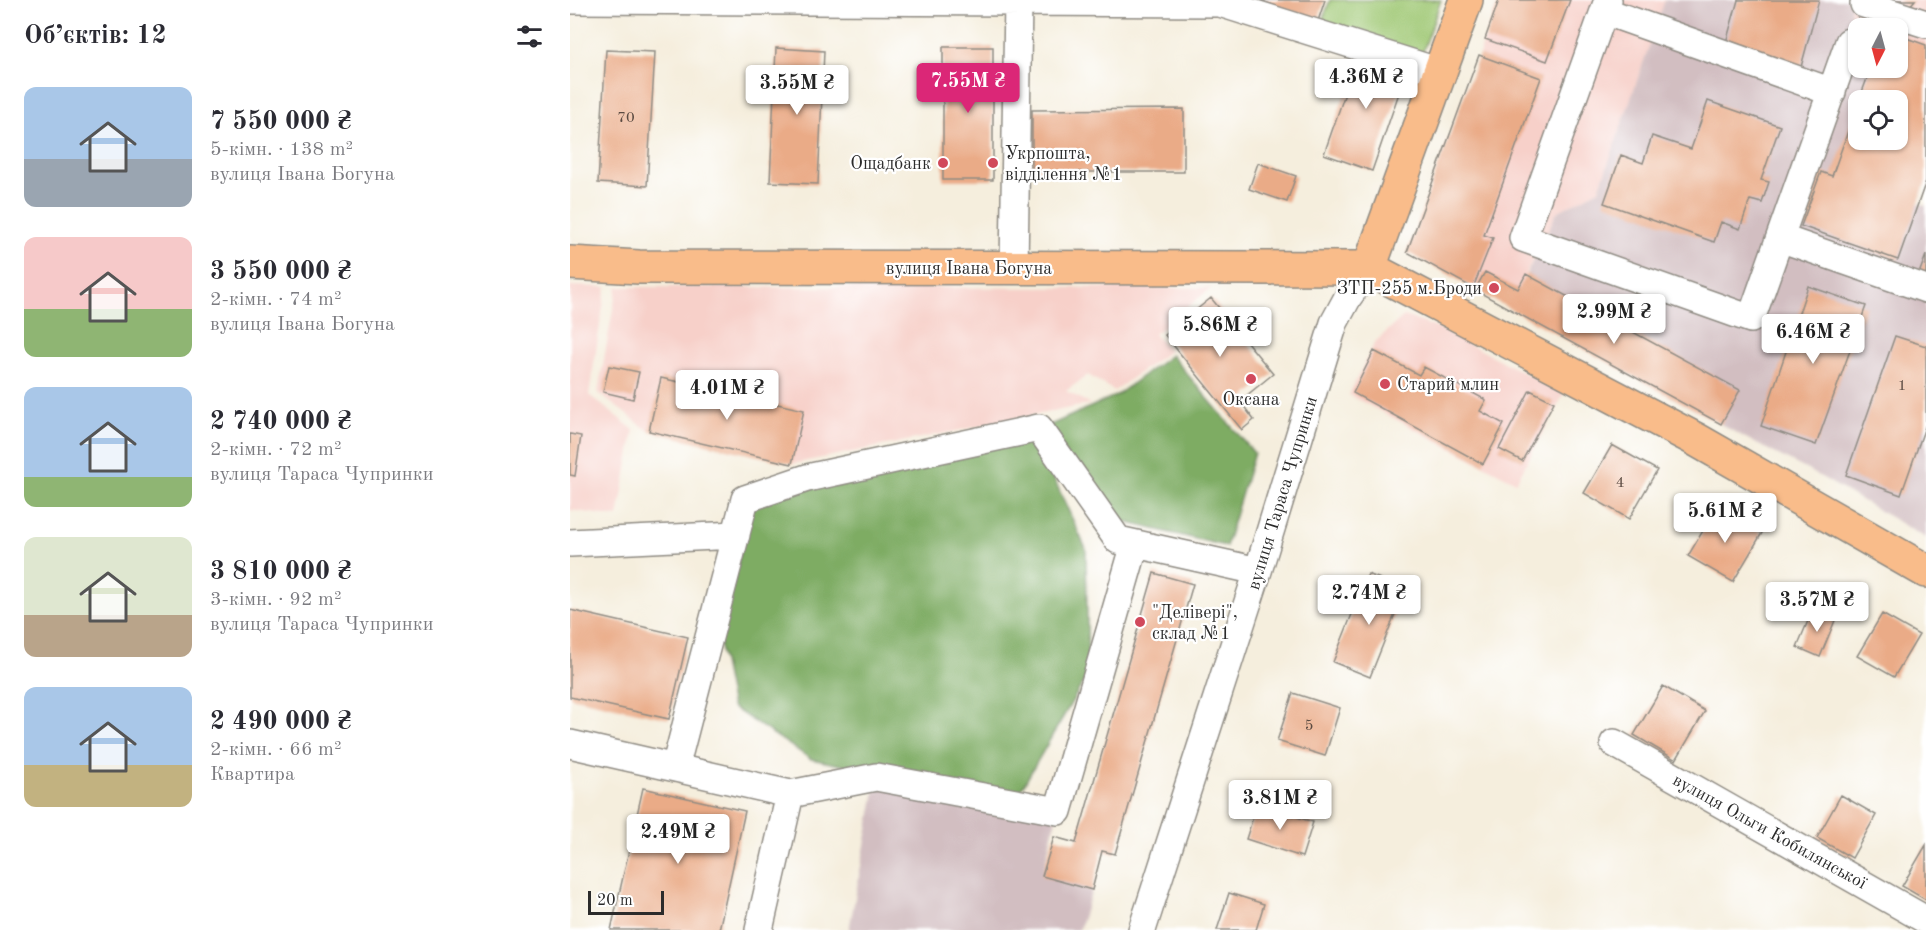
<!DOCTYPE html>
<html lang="uk">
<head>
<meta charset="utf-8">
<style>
	body { margin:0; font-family:"Old Standard TT",serif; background:#f7f7f7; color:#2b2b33; height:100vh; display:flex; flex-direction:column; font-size:22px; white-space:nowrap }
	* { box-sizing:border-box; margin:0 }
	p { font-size:20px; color:#7c7c81 }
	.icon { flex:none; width:33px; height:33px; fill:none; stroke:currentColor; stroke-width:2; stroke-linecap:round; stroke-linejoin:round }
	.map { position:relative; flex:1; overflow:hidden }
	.drawer { display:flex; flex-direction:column; background:#fff; width:570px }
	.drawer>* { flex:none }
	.needle { width:39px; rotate:186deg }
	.buttons { position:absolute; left:1278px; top:18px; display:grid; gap:12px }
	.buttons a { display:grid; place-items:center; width:60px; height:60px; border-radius:12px; background:#fff; box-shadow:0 2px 4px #0004; font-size:30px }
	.scale { position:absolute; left:18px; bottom:15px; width:76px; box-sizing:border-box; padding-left:6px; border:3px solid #2b2b2b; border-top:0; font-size:16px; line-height:21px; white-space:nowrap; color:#2b2b2b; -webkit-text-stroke:4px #fff; paint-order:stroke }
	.price { position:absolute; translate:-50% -51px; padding:0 14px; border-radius:6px; background:#fff; color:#222; font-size:20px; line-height:39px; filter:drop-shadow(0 2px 3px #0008) }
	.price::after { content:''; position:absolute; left:50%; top:36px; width:18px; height:14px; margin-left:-9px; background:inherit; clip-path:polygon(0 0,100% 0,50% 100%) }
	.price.active { background:#db2777; color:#fff }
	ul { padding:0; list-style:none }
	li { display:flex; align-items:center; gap:18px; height:150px; padding:0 24px }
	li span { display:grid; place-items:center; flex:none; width:168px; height:120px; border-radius:12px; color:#555 }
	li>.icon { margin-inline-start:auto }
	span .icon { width:72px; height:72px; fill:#fffc; stroke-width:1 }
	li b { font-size:26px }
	h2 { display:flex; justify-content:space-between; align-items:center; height:72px; padding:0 24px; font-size:26px }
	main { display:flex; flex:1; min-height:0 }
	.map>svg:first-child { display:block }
	.built { fill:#f7d0c9 }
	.industrial { fill:#d2bec1; fill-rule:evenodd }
	.green { fill:#9ec772; stroke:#64794e; stroke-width:1.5 }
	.forest { fill:#7eac64; stroke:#546c48; stroke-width:1.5 }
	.building { fill:#eaab87 }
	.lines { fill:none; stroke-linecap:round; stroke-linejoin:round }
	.minor-casing { stroke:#908c84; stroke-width:30 }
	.major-casing { stroke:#908c84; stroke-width:36 }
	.minor { stroke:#fff; stroke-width:27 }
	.major { stroke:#f9bc8a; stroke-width:33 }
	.poi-dot { fill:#d1495b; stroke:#fff; stroke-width:2 }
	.labels { text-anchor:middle; stroke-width:4.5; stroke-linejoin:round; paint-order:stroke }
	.number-label { font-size:15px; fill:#5b4b42 }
	.poi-label { font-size:18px; fill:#2b2b2b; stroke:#fff; text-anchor:start }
	.street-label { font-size:18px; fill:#2b2b2b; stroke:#fff }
</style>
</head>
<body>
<main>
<section class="drawer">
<h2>Об’єктів: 12<svg class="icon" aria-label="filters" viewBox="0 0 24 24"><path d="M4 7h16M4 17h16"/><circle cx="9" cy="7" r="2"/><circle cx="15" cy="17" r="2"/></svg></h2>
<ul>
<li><span style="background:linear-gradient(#a9c7e8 60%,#9aa5b1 0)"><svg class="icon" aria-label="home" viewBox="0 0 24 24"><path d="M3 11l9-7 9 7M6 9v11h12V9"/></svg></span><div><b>7 550 000 ₴</b><p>5-кімн. · 138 m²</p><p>вулиця Івана Богуна</p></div></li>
<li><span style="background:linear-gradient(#f6c9c9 60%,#8fb573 0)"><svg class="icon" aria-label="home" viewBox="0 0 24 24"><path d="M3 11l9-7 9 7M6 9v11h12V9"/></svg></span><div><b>3 550 000 ₴</b><p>2-кімн. · 74 m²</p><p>вулиця Івана Богуна</p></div></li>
<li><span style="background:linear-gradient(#a9c7e8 75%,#8fb573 0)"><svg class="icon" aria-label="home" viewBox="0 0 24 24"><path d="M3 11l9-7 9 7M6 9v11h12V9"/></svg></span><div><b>2 740 000 ₴</b><p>2-кімн. · 72 m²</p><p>вулиця Тараса Чупринки</p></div></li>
<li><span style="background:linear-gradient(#dfe7d0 65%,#b9a48a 0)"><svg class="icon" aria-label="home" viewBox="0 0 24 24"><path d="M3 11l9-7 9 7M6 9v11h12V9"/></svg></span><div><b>3 810 000 ₴</b><p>3-кімн. · 92 m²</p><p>вулиця Тараса Чупринки</p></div></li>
<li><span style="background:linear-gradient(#a9c7e8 65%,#c2b280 0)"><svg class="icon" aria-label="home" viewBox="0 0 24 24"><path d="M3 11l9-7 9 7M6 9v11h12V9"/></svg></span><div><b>2 490 000 ₴</b><p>2-кімн. · 66 m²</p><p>Квартира</p></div></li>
</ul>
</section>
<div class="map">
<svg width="1356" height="930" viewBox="0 0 1356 930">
	<rect width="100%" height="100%" fill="#fff"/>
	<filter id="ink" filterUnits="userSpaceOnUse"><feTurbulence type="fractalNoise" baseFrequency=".0167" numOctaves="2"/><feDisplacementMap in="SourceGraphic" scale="12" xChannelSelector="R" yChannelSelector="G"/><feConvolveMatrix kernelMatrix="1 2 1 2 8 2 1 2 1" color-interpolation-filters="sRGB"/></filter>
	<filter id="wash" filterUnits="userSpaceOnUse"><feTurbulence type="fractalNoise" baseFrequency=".008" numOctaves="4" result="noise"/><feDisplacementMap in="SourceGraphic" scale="24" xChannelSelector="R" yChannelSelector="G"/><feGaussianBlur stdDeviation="1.35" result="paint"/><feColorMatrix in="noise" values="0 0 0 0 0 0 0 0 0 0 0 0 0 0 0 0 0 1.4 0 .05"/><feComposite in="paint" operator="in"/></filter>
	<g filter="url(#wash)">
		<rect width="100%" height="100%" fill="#f5eedd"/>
		<path class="built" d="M 929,0 L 1095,0 L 1029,190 L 987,212 L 948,289 L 932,304 L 837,252 Z
			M 1281,0 L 1356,0 L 1356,45 L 1328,35 L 1328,28 L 1309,28 L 1280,17 Z
			M 0,286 L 36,287 L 19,395 L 64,430 L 48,517 L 0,510 Z
			M 47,287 L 641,288 L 584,334 L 599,351 L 544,391 L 518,375 L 496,391 L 520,404 L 222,464 L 234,410 L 91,378 L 79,431 L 28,393 Z
			M 834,316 L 873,330 L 994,394 L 946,482 L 779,395 L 805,342 Z"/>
		<path class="industrial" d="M 1095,0 L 1281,0 L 1280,17 L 1309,28 L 1288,28 L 1288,68 L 1328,68 L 1328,35 L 1356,45 L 1356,181 L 1348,203 L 1356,206 L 1356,538 L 1253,478 L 1185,443 L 932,304 L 942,286 L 949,289 L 987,212 L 1029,190 ZM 1288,100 L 1328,100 L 1328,140 L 1288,140 Z
			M 307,781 L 487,814 L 472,876 L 522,890 L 509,930 L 279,930 Z"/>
		<path class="green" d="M 760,0 L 871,0 L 851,57 L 752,22 Z"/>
		<path class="forest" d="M 601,355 L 684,453 L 656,546 L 542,519 L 476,427 L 547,395 Z
			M 465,437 L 516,549 L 518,674 L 445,800 L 241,759 L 162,707 L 149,642 L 181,507 L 238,486 Z"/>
		<g id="blocks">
			<path class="building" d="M 689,0 L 755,0 L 748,21 Z
				M 929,0 L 1000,0 L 977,61 L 915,39 Z
				M 1168,0 L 1249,0 L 1231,67 L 1155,46 Z
				M 1328,0 L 1345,0 L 1338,8 Z
				M 1328,35 L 1356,45 L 1356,181 L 1328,260 L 1231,226 L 1251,172 L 1262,176 L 1288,103 L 1288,140 L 1328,140 L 1328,100 L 1289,100 L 1301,68 L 1328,68 Z
				M 373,47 L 423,47 L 423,180 L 373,180 Z
				M 206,48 L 254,51 L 248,184 L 200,182 Z
				M 36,50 L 85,52 L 77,186 L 28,183 Z
				M 790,50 L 838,67 L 802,171 L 754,154 Z
				M 909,55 L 971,78 L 914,235 L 923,238 L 903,288 L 837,252 Z
				M 1138,101 L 1210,126 L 1191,180 L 1199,182 L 1192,203 L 1180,200 L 1170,229 L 1151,222 L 1144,242 L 1034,203 L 1051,155 L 1073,163 L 1082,136 L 1121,149 Z
				M 614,109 L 614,172 L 462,172 L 462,110 Z
				M 688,163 L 726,176 L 717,202 L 679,189 Z
				M 1356,255 L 1356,282 L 1347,279 Z
				M 915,272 L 948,289 L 956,274 L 1170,390 L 1151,424 L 905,290 Z
				M 1238,286 L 1296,306 L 1246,445 L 1191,426 Z
				M 641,298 L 703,374 L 670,401 L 684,420 L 672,430 L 595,335 Z
				M 1325,336 L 1356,346 L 1356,424 L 1331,495 L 1276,475 Z
				M 804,351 L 849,375 L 854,367 L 916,400 L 910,411 L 934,424 L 913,464 L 783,393 Z
				M 39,366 L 69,372 L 63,399 L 33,392 Z
				M 91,378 L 234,410 L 222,464 L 79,431 Z
				M 960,390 L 984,402 L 952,461 L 929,449 Z
				M 0,434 L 11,436 L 5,476 L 0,475 Z
				M 1042,445 L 1087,470 L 1059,519 L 1014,493 Z
				M 1147,507 L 1192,533 L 1163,582 L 1118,556 Z
				M 584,573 L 623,584 L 545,854 L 532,851 L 522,890 L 472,876 L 484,837 L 506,843 Z
				M 798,574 L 835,589 L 800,677 L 763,662 Z
				M 1243,609 L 1266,618 L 1250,657 L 1227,647 Z
				M 0,610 L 118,637 L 99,719 L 0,697 Z
				M 1312,614 L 1349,635 L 1324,677 L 1287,656 Z
				M 1093,686 L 1135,711 L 1106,760 L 1064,735 Z
				M 723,693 L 770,708 L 755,756 L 707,741 Z
				M 73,788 L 175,811 L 149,930 L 41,930 Z
				M 1271,795 L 1306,815 L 1282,858 L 1247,838 Z
				M 687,805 L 743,822 L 732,857 L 676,839 Z
				M 1356,845 L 1356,900 L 1332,886 Z
				M 659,893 L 694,904 L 686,930 L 647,930 Z"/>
		</g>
	</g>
	<g filter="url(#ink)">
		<use href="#blocks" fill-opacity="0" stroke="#908c84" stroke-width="1.5"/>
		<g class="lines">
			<g class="minor-casing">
				<path id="minor" d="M 0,0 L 650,3 L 870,72
					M 1038,0 L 953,238 L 1181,319 L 1279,42
					M 1294,4 L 1356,24
					M 1034,11 L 1262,92
					M 1210,238 L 1356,289
					M 444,268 L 448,0
					M 0,543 L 166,535
					M 1044,743 L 1356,920
					M 0,744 L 220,794 L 189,930
					M 105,768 L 175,499 L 237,478 L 469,428 L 548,540 L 688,571
					M 220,794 L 306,777 L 488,811 L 565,544
					M 572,930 L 688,571 L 764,323 L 778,297 L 799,268"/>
			</g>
			<g class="major-casing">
				<path id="major" d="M 0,263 L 69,267 L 799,268 L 1125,439 L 1356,571
					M 799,268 L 896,0"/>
			</g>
			<use href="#minor" class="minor"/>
			<use href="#major" class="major"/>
		</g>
	</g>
	<g class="poi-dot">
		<circle cx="373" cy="163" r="6"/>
		<circle cx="423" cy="163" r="6"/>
		<circle cx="924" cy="288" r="6"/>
		<circle cx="681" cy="379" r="6"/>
		<circle cx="815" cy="384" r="6"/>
		<circle cx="570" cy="622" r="6"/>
	</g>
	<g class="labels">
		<g class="number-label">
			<text x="56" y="122">70</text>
			<text x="1332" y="390">1</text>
			<text x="1050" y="487">4</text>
			<text x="739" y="730">5</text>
		</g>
		<g class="poi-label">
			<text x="435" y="159">Укрпошта,<tspan x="435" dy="21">відділення №1</tspan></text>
			<text x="361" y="169" text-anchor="end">Ощадбанк</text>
			<text x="912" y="294" text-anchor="end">ЗТП-255 м.Броди</text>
			<text x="827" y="390">Старий млин</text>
			<text x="681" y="405" text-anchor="middle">Оксана</text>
			<text x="582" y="618">"Делівері",<tspan x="582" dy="21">склад №1</tspan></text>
		</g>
		<g class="street-label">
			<text x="399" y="274">вулиця Івана Богуна</text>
			<text transform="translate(712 493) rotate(-73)" y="6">вулиця Тараса Чупринки</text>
			<text transform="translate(1200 831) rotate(29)" y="6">вулиця Ольги Кобилянської</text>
		</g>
	</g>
</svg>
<div class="buttons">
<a><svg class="needle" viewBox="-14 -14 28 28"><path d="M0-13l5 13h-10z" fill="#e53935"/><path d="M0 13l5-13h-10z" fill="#7c7c81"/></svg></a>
<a><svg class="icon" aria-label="locate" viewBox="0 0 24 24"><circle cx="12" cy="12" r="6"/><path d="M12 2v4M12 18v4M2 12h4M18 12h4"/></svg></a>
</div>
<div class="scale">20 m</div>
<b class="price" style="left:796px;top:110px">4.36M ₴</b>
<b class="price active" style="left:398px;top:114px">7.55M ₴</b>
<b class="price" style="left:227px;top:116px">3.55M ₴</b>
<b class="price" style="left:1044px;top:345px">2.99M ₴</b>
<b class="price" style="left:650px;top:358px">5.86M ₴</b>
<b class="price" style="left:1243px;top:365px">6.46M ₴</b>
<b class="price" style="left:157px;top:421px">4.01M ₴</b>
<b class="price" style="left:1155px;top:544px">5.61M ₴</b>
<b class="price" style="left:799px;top:626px">2.74M ₴</b>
<b class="price" style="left:1247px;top:633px">3.57M ₴</b>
<b class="price" style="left:710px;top:831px">3.81M ₴</b>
<b class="price" style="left:108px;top:865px">2.49M ₴</b>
</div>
</main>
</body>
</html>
